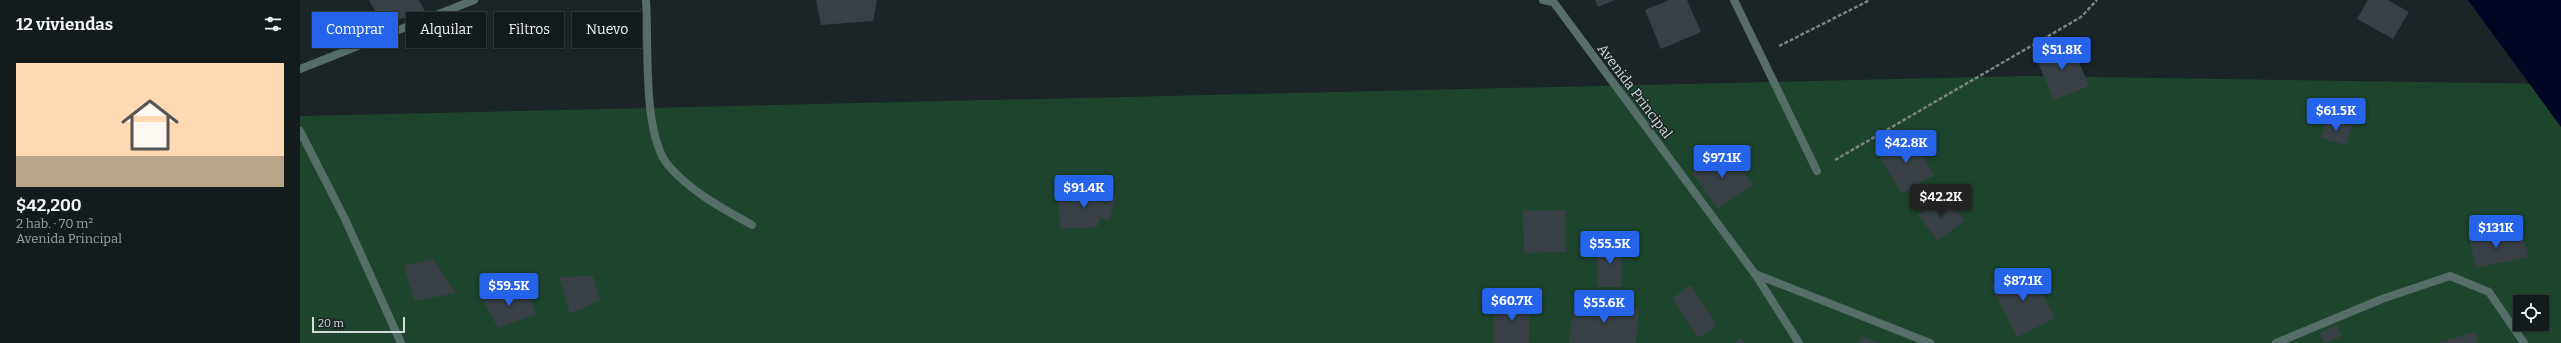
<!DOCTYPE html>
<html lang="es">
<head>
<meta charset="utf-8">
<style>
	body { margin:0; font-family:Bitter,serif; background:#212829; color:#f1f3f6; height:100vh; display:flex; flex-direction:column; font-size:15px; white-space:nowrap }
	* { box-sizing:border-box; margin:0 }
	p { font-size:13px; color:#9da1a3 }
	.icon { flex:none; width:22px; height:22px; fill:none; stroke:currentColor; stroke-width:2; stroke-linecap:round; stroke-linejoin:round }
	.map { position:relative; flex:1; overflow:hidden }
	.panel { display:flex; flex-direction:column; background:#141b1c; width:300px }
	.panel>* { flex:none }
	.banner { position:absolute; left:12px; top:12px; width:380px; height:36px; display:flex; gap:8px }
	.buttons { position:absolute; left:2213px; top:295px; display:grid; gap:8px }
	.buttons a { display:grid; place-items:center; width:36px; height:36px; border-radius:0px; background:#141b1c; box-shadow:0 1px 3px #0004,0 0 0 1px #33393b; font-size:20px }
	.scale { position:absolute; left:12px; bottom:10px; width:93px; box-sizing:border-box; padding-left:4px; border:2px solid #d4dbdb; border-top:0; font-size:11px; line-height:14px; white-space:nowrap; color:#d4dbdb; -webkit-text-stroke:3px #1b2426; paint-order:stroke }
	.price { position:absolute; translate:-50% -34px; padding:0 9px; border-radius:4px; background:#2563eb; color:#fff; font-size:13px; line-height:26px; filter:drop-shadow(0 1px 2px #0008) }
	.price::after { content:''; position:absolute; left:50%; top:24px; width:12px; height:9px; margin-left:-6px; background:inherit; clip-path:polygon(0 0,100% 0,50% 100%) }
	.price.active { background:#222; color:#fff }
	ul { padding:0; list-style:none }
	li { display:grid; align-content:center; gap:8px; height:212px; padding:0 16px }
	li+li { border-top:1px solid #33393b }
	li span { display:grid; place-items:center; height:124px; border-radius:0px; color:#555 }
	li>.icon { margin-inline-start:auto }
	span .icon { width:72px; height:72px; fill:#fffc; stroke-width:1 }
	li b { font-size:17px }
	h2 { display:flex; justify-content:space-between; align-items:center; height:48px; padding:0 16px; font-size:17px }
	.pill { padding:0 14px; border-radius:0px; background:#141b1c; box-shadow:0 1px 3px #0004,0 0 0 1px #33393b; font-size:14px; line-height:36px }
	.pill.active { background:#2563eb; color:#fff }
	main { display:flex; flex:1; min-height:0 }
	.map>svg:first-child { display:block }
	.green { fill:#1d442c; fill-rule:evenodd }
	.water { fill:#000524 }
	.building { fill:#384045 }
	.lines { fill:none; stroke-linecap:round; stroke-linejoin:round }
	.path { stroke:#7b8384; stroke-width:2.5; stroke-dasharray:4 2; stroke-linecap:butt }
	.minor { stroke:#556e69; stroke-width:8 }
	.labels { text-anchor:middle; stroke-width:3; stroke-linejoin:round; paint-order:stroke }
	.street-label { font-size:14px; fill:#d4dbdb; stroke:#1b2426 }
</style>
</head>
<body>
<main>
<section class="panel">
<h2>12 viviendas<svg class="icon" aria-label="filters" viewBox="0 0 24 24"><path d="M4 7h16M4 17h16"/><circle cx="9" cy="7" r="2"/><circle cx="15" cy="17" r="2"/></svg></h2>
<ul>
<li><span style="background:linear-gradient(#ffd9b3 75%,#b9a48a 0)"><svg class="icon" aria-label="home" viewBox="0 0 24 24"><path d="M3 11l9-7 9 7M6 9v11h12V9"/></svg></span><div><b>$42,200</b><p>2 hab. · 70 m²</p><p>Avenida Principal</p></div></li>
</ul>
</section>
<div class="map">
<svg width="2261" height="343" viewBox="0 0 2261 343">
	<rect width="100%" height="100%" fill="#1b2426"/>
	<path class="green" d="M 1726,76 L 2261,84 L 2261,343 L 0,343 L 0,116 ZM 2220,302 L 2242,302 L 2242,324 L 2220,324 Z"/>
	<path class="water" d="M 2168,0 L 2261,0 L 2261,127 Z"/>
	<path class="building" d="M 69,0 L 119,0 L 126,14 L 81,22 Z
		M 516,0 L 577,0 L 573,21 L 521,25 Z
		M 1295,0 L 1315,0 L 1298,7 Z
		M 1369,0 L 1387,0 L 1401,32 L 1361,49 L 1345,10 Z
		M 2068,0 L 2088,0 L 2109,12 L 2093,39 L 2057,19 Z
		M 1770,41 L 1789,86 L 1754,100 L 1735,56 Z
		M 2027,119 L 2052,126 L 2046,145 L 2021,138 Z
		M 1610,134 L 1634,175 L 1602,194 L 1577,153 Z
		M 1426,148 L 1453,185 L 1418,209 L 1392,173 Z
		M 758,191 L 803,194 L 817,197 L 809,220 L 800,218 L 797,227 L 760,229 Z
		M 1644,194 L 1665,220 L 1638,241 L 1618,215 Z
		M 1265,210 L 1266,252 L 1224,253 L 1223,211 Z
		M 2185,229 L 2188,240 L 2222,233 L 2228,257 L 2176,268 L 2168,233 Z
		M 1321,243 L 1322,287 L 1298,287 L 1297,244 Z
		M 133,259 L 156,293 L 114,301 L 104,266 Z
		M 1729,267 L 1755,318 L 1717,337 L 1691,286 Z
		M 293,276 L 300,300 L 270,314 L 259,277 Z
		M 1391,285 L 1417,326 L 1398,338 L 1372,298 Z
		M 228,292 L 236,314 L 198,328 L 180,295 Z
		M 1194,301 L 1230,301 L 1229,343 L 1193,343 Z
		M 1274,302 L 1339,308 L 1336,343 L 1269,343 Z
		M 2037,325 L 2042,336 L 2025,343 L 2020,333 Z
		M 2175,332 L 2178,343 L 2137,343 Z
		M 1562,336 L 1579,343 L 1559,343 Z
		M 1440,338 L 1446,343 L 1436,343 Z"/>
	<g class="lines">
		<path class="path" d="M 1479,46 L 1570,0
			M 1535,160 L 1781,17 L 1797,0"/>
		<path class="minor" d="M 346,0 C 349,41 342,134 368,165 C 391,192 422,208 452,225
			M 1243,0 L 1253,2
			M 1252,0 L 1455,274 L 1499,343
			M 1434,0 L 1517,171
			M 0,69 L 174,0
			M 0,131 L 45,219 L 101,343
			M 1455,274 L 1630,343
			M 1976,343 L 2082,299 L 2150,276 L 2189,292 L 2224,343"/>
	</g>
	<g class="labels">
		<g class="street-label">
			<text transform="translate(1335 91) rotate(53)" y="5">Avenida Principal</text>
		</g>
	</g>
</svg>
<div class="buttons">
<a><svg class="icon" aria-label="locate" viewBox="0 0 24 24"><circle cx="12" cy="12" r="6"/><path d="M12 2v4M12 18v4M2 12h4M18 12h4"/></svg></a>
</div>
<div class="scale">20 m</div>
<b class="price" style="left:1762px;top:71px">$51.8K</b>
<b class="price" style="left:2036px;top:132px">$61.5K</b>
<b class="price" style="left:1606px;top:164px">$42.8K</b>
<b class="price" style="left:1422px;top:179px">$97.1K</b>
<b class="price" style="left:784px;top:209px">$91.4K</b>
<b class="price active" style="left:1641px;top:218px">$42.2K</b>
<b class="price" style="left:2196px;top:249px">$131K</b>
<b class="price" style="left:1310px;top:265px">$55.5K</b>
<b class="price" style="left:1723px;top:302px">$87.1K</b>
<b class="price" style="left:209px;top:307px">$59.5K</b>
<b class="price" style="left:1212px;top:322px">$60.7K</b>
<b class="price" style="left:1304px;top:324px">$55.6K</b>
<div class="banner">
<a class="pill active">Comprar</a>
<a class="pill">Alquilar</a>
<a class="pill">Filtros</a>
<a class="pill">Nuevo</a>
</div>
</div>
</main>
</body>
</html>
